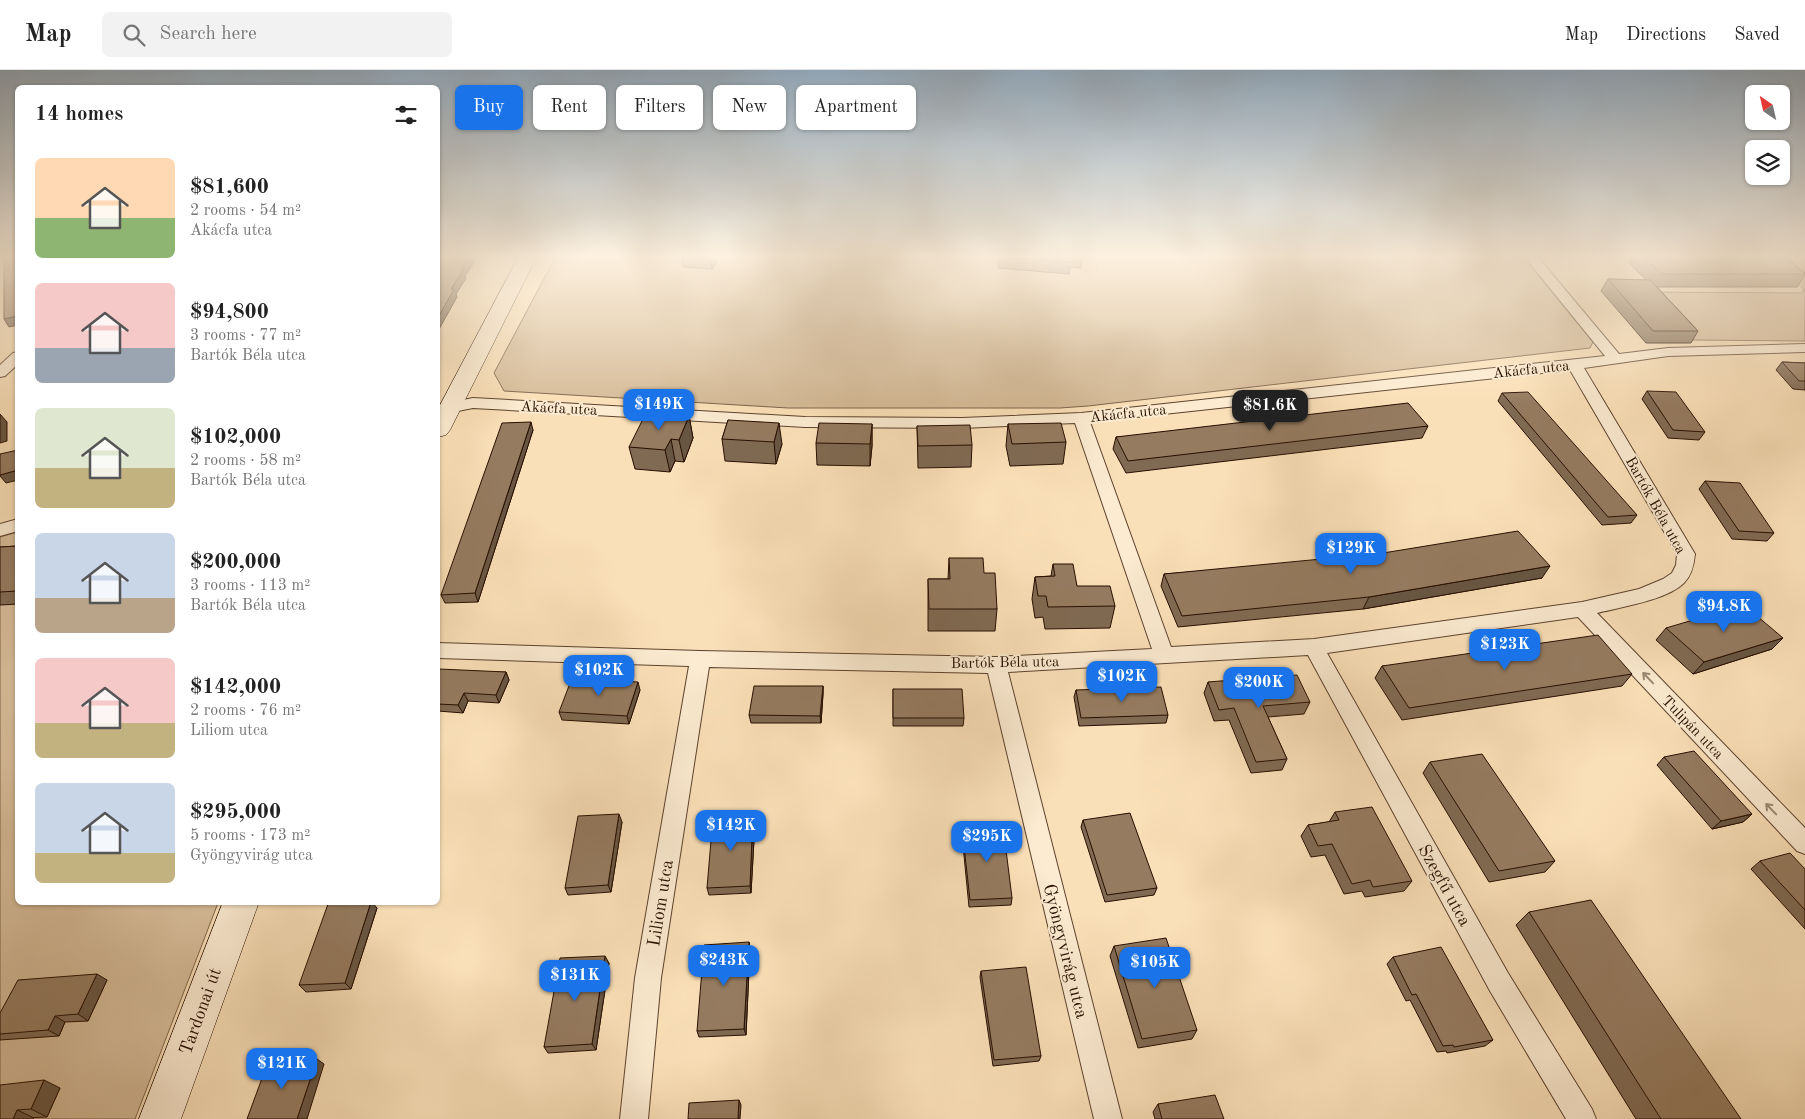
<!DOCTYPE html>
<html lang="en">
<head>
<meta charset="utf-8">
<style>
	body { margin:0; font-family:"Old Standard TT",serif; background:#f2f2f2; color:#222; height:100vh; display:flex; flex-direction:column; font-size:19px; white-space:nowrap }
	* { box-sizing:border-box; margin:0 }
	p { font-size:16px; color:#767676 }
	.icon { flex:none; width:28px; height:28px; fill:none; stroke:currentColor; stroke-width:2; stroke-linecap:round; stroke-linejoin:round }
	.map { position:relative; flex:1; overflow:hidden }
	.details { position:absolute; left:15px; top:15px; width:425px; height:820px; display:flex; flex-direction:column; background:#fff; border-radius:8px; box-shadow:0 1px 4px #0004 }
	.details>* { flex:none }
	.guide { position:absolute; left:455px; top:15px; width:475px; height:45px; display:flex; gap:10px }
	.needle { width:32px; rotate:326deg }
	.controls { position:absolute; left:1745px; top:15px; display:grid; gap:10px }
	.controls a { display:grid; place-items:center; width:45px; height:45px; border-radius:8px; background:#fff; box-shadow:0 1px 4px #0004; font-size:25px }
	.price { position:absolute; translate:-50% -42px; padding:0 11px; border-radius:10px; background:#1a73e8; color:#fff; font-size:16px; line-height:32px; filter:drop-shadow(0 1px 2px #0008) }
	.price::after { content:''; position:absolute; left:50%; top:30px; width:15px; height:11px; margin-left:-8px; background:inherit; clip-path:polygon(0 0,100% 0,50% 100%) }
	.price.current { background:#222; color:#fff }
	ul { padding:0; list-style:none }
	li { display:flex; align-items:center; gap:15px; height:125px; padding:0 20px }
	li span { display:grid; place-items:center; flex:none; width:140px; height:100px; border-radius:8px; color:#555 }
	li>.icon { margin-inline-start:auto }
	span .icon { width:60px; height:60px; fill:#fffc; stroke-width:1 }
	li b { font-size:21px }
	h2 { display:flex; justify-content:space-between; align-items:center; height:60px; padding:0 20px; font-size:21px }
	.chip { padding:0 18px; border-radius:8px; background:#fff; box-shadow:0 1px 4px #0004; font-size:18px; line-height:45px }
	.chip.current { background:#1a73e8; color:#fff }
	header { display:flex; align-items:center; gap:30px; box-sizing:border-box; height:70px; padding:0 25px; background:#fff; border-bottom:1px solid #e0e0e0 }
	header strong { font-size:24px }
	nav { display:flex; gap:28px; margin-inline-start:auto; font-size:18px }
	.search { width:350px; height:45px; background:#f2f2f2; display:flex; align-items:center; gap:12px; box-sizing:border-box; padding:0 18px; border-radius:8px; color:#767676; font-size:19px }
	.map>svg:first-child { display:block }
	.green { fill:#d6bc99; stroke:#7e654c }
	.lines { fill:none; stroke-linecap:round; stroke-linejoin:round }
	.street-casing { stroke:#5c422e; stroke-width:2 }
	.secondary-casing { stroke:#270e00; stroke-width:1 }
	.street { fill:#fcebd1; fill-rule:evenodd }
	.secondary { fill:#fcebd1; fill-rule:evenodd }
	.wall { fill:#806a53; stroke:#270e00 }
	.shaded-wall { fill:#685643; stroke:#270e00 }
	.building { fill:#957b60; stroke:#270e00 }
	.oneway { stroke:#9c8873 }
	.labels { text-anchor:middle; stroke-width:4; stroke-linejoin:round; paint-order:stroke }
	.street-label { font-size:15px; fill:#270e00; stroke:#fcebd1 }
	.near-street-label { font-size:18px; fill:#270e00; stroke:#fcebd1 }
</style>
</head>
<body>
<header>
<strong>Map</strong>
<div class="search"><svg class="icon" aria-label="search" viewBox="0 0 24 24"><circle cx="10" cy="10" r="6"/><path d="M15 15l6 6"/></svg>Search here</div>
<nav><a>Map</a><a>Directions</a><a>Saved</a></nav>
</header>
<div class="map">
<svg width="1805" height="1049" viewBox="0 0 1805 1049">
	<rect width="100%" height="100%" fill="#fae0b8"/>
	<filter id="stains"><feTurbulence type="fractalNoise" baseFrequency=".004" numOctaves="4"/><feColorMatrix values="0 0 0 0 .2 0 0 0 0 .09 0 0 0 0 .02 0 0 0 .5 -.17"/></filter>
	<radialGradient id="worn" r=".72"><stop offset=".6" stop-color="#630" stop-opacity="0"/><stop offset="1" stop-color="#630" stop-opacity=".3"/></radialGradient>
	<path class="green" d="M 556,186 L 1522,186 L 1593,272 L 1590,278 L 1088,336 L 1060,338 L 788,338 L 504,321 L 494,303 Z
		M 1729,186 L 1805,186 L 1805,271 L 1692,270 L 1645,222 L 1802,223 L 1804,219 L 1768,189 Z
		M 17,462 L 18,832 L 218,833 L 135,1049 L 0,1049 L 0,467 Z"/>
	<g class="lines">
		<g class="street-casing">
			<path id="street" d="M 1524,186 L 1537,186 L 1619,284 L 1668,278 L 1805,274 L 1805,282 L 1668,286 L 1584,298 L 1695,484 C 1694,494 1692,505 1684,513 C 1667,530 1621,537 1597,543 L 1805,758 L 1805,784 L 1797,781 L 1578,547 L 1327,583 L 1508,903 L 1592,1039 L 1596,1049 L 1566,1049 L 1490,921 L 1308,585 L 1008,602 L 1122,1049 L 1094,1049 L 988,603 L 709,597 L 661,908 L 648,1049 L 620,1049 L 635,908 L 689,596 L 438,588 L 438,573 L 700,581 L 996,587 L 1152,579 L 1075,353 L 962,358 L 805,357 L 473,338 L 438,345 L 438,335 L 473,328 L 805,347 L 962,348 L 1081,343 L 1605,286 ZM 1570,300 L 1677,484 L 1676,495 L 1672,503 L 1663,509 L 1639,519 L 1582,532 L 1314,569 L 1171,577 L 1090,352 Z
				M 18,282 L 18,294 L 5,306 L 0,307 L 0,295 L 13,283 Z
				M 18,449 L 18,461 L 0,466 L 0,454 Z"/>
		</g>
		<g class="secondary-casing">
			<path id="secondary" d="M 519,186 L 537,186 L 450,360 L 446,365 L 438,367 L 438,339 Z
				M 223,832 L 259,832 L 181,1049 L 139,1049 Z"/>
		</g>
		<use href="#street" class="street"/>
		<use href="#secondary" class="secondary"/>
	</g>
	<path class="wall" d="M 681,186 L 720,186 L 712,199 L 683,197 Z
		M 999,186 L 1082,186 L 1081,198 L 1070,197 L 1069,204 L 998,198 Z
		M 1633,186 L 1784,186 L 1805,203 L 1805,205 L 1797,217 L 1657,217 L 1698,261 L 1691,273 L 1646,273 L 1601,221 L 1608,209 L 1646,210 L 1629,193 Z
		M 1782,292 L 1805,293 L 1805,320 L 1793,319 L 1776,300 Z
		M 1647,321 L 1705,362 L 1699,370 L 1668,368 L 1642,329 Z
		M 1502,323 L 1637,445 L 1631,453 L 1602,455 L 1498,331 Z
		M 689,346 L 693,368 L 684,392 L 675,391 L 670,402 L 635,399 L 629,377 Z
		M 728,350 L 782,374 L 776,394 L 725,391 L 722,369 Z
		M 872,354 L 872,376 L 870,396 L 817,395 L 816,373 Z
		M 1008,354 L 1066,372 L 1063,394 L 1010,396 L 1006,376 Z
		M 917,356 L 972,375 L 971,397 L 918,398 Z
		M 1428,356 L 1422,368 L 1126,403 L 1113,379 L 1116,367 Z
		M 533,360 L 478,532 L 445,533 L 441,525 Z
		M 1705,411 L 1774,463 L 1767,471 L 1732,469 L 1699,419 Z
		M 18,476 L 18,534 L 0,535 L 0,477 Z
		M 949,488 L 984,503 L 997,539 L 995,561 L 928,561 L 928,509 L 948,509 Z
		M 1334,491 L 1542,508 L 1363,539 L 1178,557 L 1161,516 L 1164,504 Z
		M 1053,494 L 1077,516 L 1115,536 L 1110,558 L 1045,559 L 1043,547 L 1035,548 L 1032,529 L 1035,507 L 1051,506 Z
		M 1666,558 L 1783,568 L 1772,579 L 1693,604 L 1656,570 Z
		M 1382,596 L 1632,604 L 1622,616 L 1402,650 L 1375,608 Z
		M 506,602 L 509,610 L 499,633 L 468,631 L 463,643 L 438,641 L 438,603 Z
		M 1208,612 L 1310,632 L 1304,644 L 1268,647 L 1287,689 L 1282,700 L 1251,703 L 1229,650 L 1214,651 L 1204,623 Z
		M 823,616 L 823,624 L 821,653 L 751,653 L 749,645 Z
		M 893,619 L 964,648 L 963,656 L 893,656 Z
		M 640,620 L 629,654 L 562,650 L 559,642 Z
		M 1076,620 L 1168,645 L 1166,653 L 1079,656 L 1074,627 Z
		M 1664,687 L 1752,744 L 1743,752 L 1712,759 L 1657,695 Z
		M 1430,692 L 1555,791 L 1545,802 L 1489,812 L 1423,703 Z
		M 1335,742 L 1412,811 L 1404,821 L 1365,827 L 1362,821 L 1344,824 L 1325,785 L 1311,787 L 1301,766 L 1308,755 L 1329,752 Z
		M 753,745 L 755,752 L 751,823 L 709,825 L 707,818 Z
		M 1083,750 L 1157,818 L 1154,825 L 1105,832 L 1081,757 Z
		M 622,752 L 611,822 L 568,825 L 565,818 Z
		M 962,758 L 1012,828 L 1011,835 L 969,837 L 962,765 Z
		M 1760,791 L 1805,799 L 1805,859 L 1751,799 Z
		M 377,838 L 351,919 L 306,922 L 299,915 Z
		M 1529,842 L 1741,1049 L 1636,1049 L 1516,855 Z
		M 749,872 L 750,879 L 746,965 L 699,967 L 697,961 Z
		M 1114,876 L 1197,960 L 1192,969 L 1138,978 L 1110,886 Z
		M 1393,887 L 1493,970 L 1485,976 L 1447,983 L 1446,981 L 1437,982 L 1410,930 L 1406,931 L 1387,894 Z
		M 609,893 L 596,980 L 548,983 L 544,977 Z
		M 981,901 L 1041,986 L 1039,991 L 993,996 L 980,907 Z
		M 107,910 L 88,951 L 65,952 L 59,966 L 0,970 L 0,943 Z
		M 60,1018 L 47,1047 L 0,1049 Z
		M 1158,1034 L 1224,1049 L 1155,1049 L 1153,1042 Z"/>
	<path class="shaded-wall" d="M 470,186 L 478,186 L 465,206 L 466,208 L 456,224 L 457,227 L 438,261 L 438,248 L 461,200 Z
		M 711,186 L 720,186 L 712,199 L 710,188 Z
		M 18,246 L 18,255 L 9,257 L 4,249 Z
		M 0,344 L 7,352 L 7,371 L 0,373 Z
		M 689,346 L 693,368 L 684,392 L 679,370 Z
		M 531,352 L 533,360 L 478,532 L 475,523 Z
		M 779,353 L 782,374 L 776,394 L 774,372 Z
		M 872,354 L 872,376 L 870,396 L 870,374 Z
		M 671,369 L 675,391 L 670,402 L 665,380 Z
		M 18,400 L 18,410 L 6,413 L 0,406 L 0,405 Z
		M 1550,496 L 1542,508 L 1363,539 L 1369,527 Z
		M 1783,568 L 1772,579 L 1693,604 L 1704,592 Z
		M 506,602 L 509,610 L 499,633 L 496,625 Z
		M 638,612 L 640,620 L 629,654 L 627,646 Z
		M 823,616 L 823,624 L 821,653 L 820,646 Z
		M 464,623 L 468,631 L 463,643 L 458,635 Z
		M 619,744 L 622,752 L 611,822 L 608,815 Z
		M 1752,744 L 1743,752 L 1712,759 L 1721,751 Z
		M 753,745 L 755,752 L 751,823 L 750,816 Z
		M 371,832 L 372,832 L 377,838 L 351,919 L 345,913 Z
		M 749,872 L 750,879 L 746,965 L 744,959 Z
		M 605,886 L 609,893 L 596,980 L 592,974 Z
		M 97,904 L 107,910 L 88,951 L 78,944 Z
		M 55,946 L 65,952 L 59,966 L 48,960 Z
		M 317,989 L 324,994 L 307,1049 L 297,1049 Z
		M 44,1010 L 60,1018 L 47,1047 L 31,1039 Z
		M 739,1030 L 741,1035 L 740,1049 L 738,1049 Z
		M 17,1040 L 34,1048 L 33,1049 L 13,1049 Z"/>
	<path class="building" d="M 4,186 L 18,186 L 18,246 L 4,249 Z
		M 438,186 L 470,186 L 461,200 L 463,200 L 451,219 L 454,219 L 438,248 Z
		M 684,186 L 711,186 L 710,188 Z
		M 999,186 L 1082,186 L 1082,187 L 1071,186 L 1071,192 L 999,187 Z
		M 1642,186 L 1784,186 L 1805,204 L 1662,204 Z
		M 1608,209 L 1650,210 L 1698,261 L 1653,261 Z
		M 1782,292 L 1805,293 L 1805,311 L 1799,311 Z
		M 1647,321 L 1676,322 L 1705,362 L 1673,360 Z
		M 1528,322 L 1637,445 L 1608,447 L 1502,323 Z
		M 1408,333 L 1428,356 L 1128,391 L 1116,367 Z
		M 646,343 L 689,346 L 679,370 L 671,369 L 665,380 L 629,377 Z
		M 728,350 L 779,353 L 774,372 L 722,369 Z
		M 531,352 L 475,523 L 441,525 L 502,353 Z
		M 819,353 L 872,354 L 870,374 L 816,373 Z
		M 1061,353 L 1066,372 L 1012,374 L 1008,354 Z
		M 970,355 L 972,375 L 918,376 L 917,356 Z
		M 18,380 L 18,400 L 0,405 L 0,384 Z
		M 1705,411 L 1740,413 L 1774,463 L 1739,461 Z
		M 1518,461 L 1550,496 L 1369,527 L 1182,546 L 1164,504 L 1332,488 L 1334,491 Z
		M 18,476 L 18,521 L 0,522 L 0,477 Z
		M 949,488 L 983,488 L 984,503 L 995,503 L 997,539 L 929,539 L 928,509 L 950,509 Z
		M 1053,494 L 1073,494 L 1077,516 L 1110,516 L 1115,536 L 1048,537 L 1046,526 L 1038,526 L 1035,507 L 1055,506 Z
		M 1744,535 L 1783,568 L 1704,592 L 1666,558 Z
		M 1598,565 L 1632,604 L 1409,638 L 1382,596 Z
		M 439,599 L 506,602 L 496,625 L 464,623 L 458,635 L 438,634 L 438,603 Z
		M 1297,605 L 1310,632 L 1263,636 L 1287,689 L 1256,692 L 1234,638 L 1219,640 L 1208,612 Z
		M 572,608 L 638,612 L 627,646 L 559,642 Z
		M 754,616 L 823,616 L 820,646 L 749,645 Z
		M 1161,617 L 1168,645 L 1081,648 L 1076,620 Z
		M 893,619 L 962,619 L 964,648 L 893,648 Z
		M 1694,681 L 1752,744 L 1721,751 L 1664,687 Z
		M 1482,684 L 1555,791 L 1499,801 L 1430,692 Z
		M 1372,737 L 1412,811 L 1373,817 L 1370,810 L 1352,814 L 1332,774 L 1318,776 L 1308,755 L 1339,750 L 1335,742 Z
		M 1130,743 L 1157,818 L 1107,825 L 1083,750 Z
		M 619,744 L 608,815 L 565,818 L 578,746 Z
		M 753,745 L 750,816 L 707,818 L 713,747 Z
		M 1003,756 L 1012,828 L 970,830 L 962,758 Z
		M 1790,783 L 1805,799 L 1805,840 L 1760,791 Z
		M 1591,830 L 1741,1049 L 1661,1049 L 1529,842 Z
		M 355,832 L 371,832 L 345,913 L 299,915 L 328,834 Z
		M 1166,868 L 1197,960 L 1142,969 L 1114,876 Z
		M 749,872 L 744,959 L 697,961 L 704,875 Z
		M 1441,877 L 1493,970 L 1454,977 L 1453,975 L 1443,976 L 1416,924 L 1412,925 L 1393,887 Z
		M 605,886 L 592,974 L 544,977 L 560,888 Z
		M 1026,897 L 1041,986 L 994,990 L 981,901 Z
		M 97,904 L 78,944 L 55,946 L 48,960 L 0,964 L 0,943 L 18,910 Z
		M 317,989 L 297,1049 L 247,1049 L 268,992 Z
		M 44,1010 L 31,1039 L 17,1040 L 13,1049 L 0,1049 L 0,1015 Z
		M 1215,1025 L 1224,1049 L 1162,1049 L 1158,1034 Z
		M 739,1030 L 738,1049 L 688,1049 L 689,1033 Z"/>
	<defs><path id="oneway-shaft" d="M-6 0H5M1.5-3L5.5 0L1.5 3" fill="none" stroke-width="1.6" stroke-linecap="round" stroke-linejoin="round" transform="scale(1.25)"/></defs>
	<g class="oneway">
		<use href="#oneway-shaft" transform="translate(1648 608) rotate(-134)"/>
		<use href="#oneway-shaft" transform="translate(1771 739) rotate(-134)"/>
	</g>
	<linearGradient id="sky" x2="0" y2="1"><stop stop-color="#92a9bc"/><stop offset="0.56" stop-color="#fdf1df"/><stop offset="1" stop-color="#fdf1df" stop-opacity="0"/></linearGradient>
	<rect width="1805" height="333" fill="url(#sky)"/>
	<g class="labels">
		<g class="street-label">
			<text transform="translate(1531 299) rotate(-6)" y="5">Akácfa utca</text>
			<text transform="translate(559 338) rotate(3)" y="5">Akácfa utca</text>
			<text transform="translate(1128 343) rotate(-6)" y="5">Akácfa utca</text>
			<text transform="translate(1656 435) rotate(61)" y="5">Bartók Béla utca</text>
			<text transform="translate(1005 592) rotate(-1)" y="5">Bartók Béla utca</text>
			<text transform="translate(1693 657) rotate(46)" y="5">Tulipán utca</text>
		</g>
		<g class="near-street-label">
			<text transform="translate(1445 815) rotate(61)" y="6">Szegfű utca</text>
			<text transform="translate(660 833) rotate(-81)" y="6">Liliom utca</text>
			<text transform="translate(1066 881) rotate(76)" y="6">Gyöngyvirág utca</text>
			<text transform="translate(200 941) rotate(-70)" y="6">Tardonai út</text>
		</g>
	</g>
	<rect width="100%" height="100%" filter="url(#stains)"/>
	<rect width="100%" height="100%" fill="url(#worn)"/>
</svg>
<div class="controls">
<a><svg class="needle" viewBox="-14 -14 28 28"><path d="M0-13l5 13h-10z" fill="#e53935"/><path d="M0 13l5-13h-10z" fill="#767676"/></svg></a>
<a><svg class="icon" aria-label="layers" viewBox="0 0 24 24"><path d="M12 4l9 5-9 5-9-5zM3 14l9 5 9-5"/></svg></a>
</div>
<b class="price" style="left:659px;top:361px">$149K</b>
<b class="price current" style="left:1270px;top:362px">$81.6K</b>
<b class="price" style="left:1351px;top:505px">$129K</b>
<b class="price" style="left:1724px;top:563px">$94.8K</b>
<b class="price" style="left:1505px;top:601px">$123K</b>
<b class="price" style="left:599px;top:627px">$102K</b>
<b class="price" style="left:1122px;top:633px">$102K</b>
<b class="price" style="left:1259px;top:639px">$200K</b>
<b class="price" style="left:731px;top:782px">$142K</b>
<b class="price" style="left:987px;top:793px">$295K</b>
<b class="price" style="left:724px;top:917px">$243K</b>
<b class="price" style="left:1155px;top:919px">$105K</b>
<b class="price" style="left:575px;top:932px">$131K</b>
<b class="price" style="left:282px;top:1020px">$121K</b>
<div class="guide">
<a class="chip current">Buy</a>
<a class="chip">Rent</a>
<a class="chip">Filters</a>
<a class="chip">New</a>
<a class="chip">Apartment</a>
</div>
<section class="details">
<h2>14 homes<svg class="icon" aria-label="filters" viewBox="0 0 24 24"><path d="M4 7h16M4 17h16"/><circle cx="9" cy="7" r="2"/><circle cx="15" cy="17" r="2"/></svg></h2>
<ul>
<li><span style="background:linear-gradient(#ffd9b3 60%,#8fb573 0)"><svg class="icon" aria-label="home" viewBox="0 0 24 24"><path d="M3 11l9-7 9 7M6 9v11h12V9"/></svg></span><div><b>$81,600</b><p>2 rooms · 54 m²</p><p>Akácfa utca</p></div></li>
<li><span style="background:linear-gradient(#f6c9c9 65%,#9aa5b1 0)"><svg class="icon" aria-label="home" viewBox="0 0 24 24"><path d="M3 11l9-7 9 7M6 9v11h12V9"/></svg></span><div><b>$94,800</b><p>3 rooms · 77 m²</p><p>Bartók Béla utca</p></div></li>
<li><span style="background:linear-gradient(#dfe7d0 60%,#c2b280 0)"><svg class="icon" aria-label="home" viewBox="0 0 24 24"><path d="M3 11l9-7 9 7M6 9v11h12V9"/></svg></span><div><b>$102,000</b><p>2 rooms · 58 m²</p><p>Bartók Béla utca</p></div></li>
<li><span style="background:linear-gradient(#c9d6e8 65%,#b9a48a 0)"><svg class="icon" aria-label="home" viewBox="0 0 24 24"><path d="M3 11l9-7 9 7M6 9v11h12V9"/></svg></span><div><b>$200,000</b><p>3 rooms · 113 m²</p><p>Bartók Béla utca</p></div></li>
<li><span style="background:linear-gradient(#f6c9c9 65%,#c2b280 0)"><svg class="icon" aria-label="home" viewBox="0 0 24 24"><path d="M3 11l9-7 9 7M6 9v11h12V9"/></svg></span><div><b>$142,000</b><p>2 rooms · 76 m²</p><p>Liliom utca</p></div></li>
<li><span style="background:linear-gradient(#c9d6e8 70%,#c2b280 0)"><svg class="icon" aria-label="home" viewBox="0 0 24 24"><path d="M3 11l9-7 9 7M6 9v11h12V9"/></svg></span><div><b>$295,000</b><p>5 rooms · 173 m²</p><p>Gyöngyvirág utca</p></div></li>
</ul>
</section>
</div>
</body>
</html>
